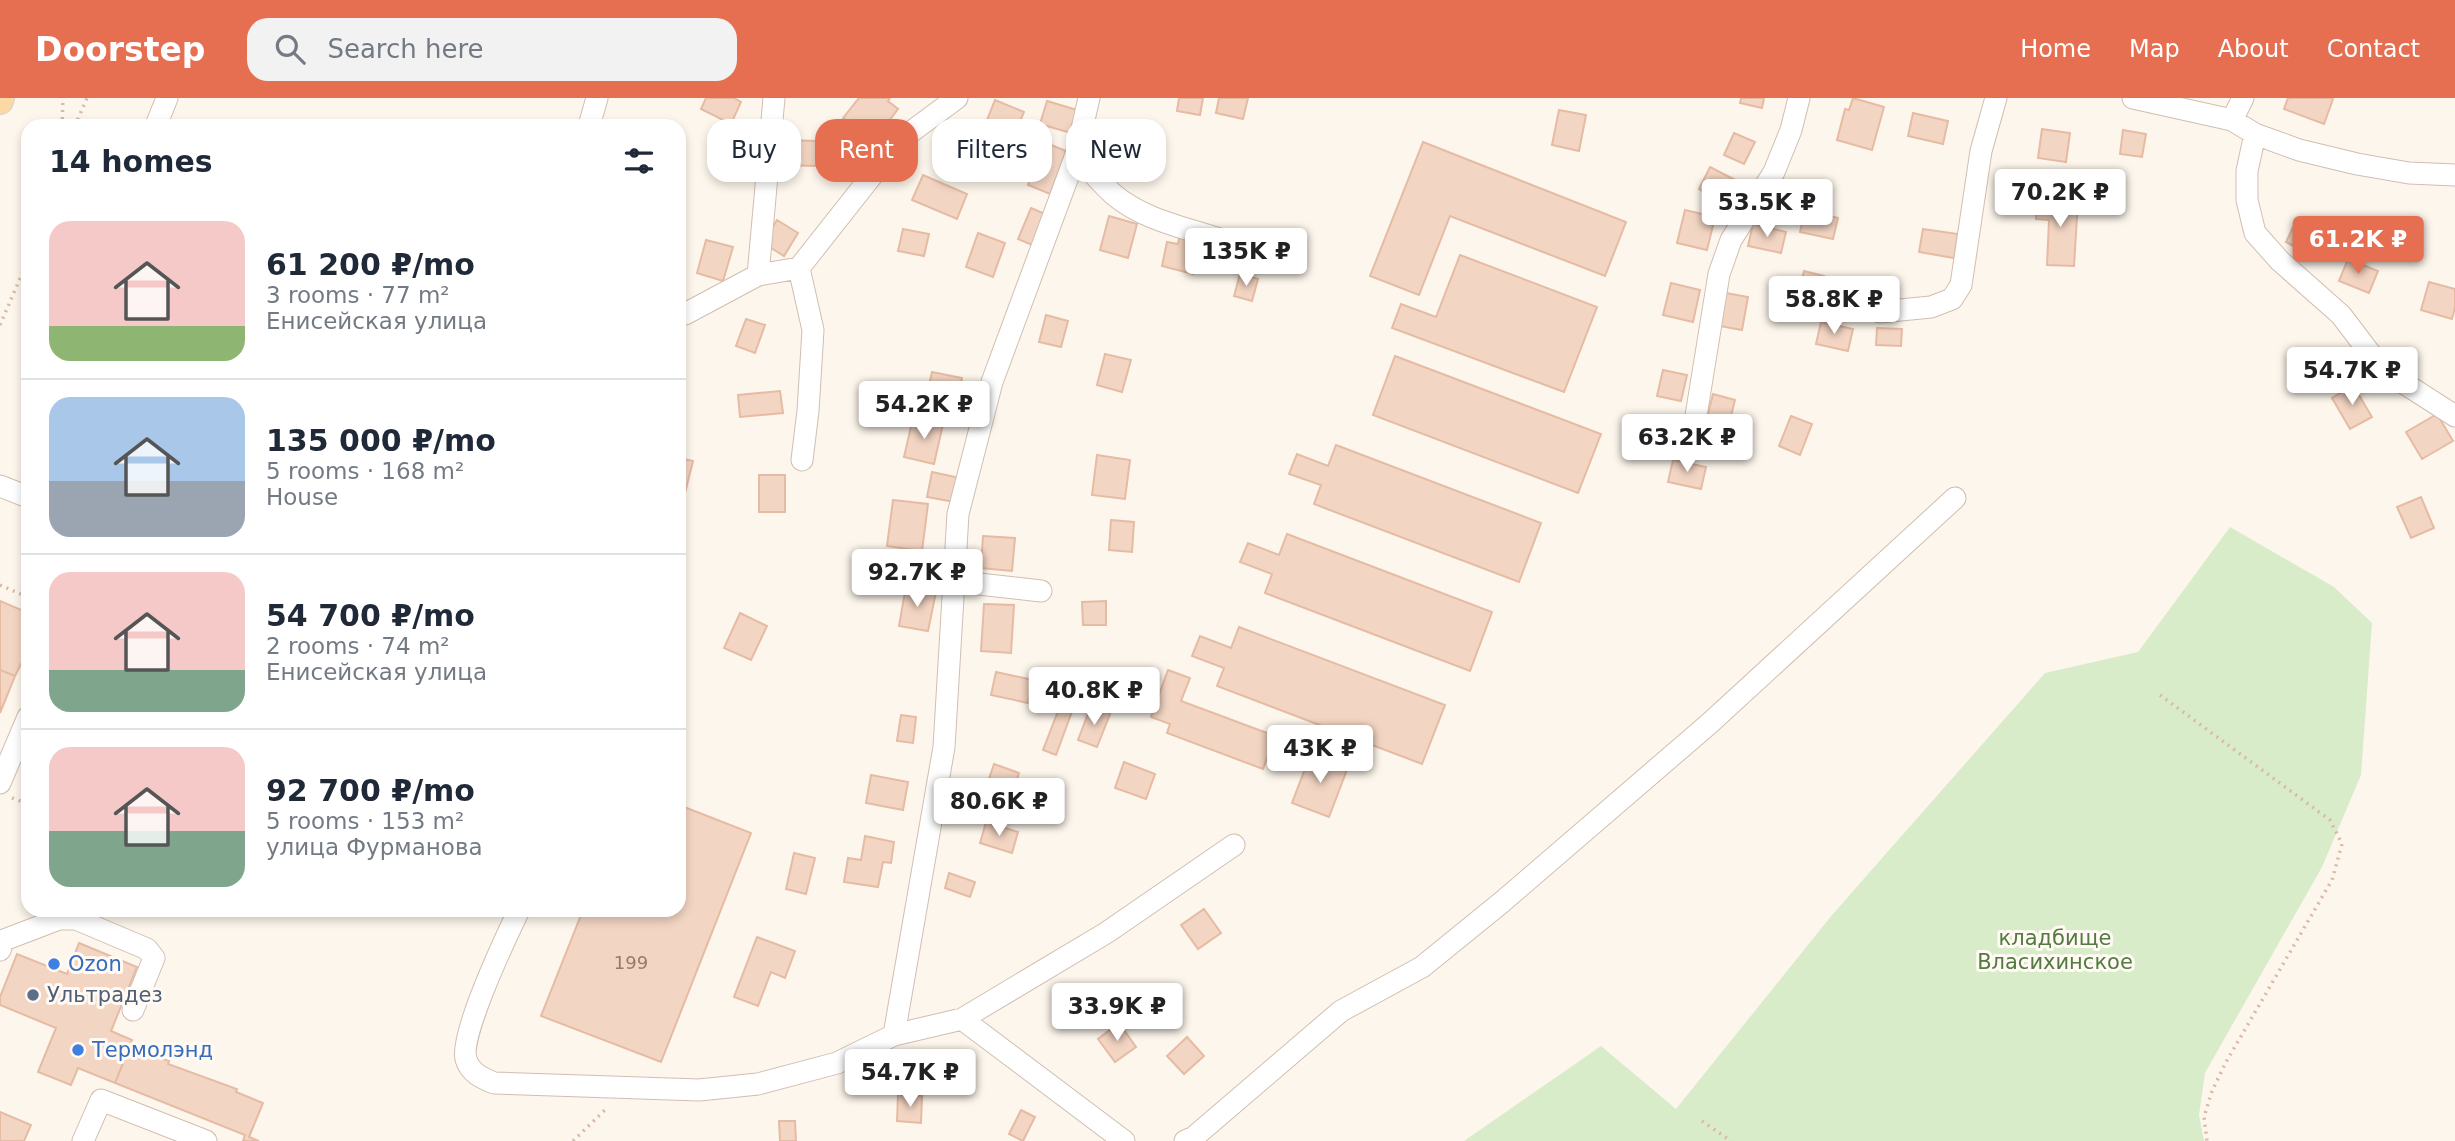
<!DOCTYPE html>
<html lang="en">
<head>
<meta charset="utf-8">
<style>
	body { margin:0; font-family:"DejaVu Sans",sans-serif; background:#f2f2f3; color:#1f2937; height:100vh; display:flex; flex-direction:column; font-size:26px; white-space:nowrap }
	* { box-sizing:border-box; margin:0 }
	p { font-size:23px; color:#747a83 }
	.icon { flex:none; width:38px; height:38px; fill:none; stroke:currentColor; stroke-width:2; stroke-linecap:round; stroke-linejoin:round }
	.map { position:relative; flex:1; overflow:hidden }
	.sheet { position:absolute; left:21px; top:21px; width:665px; height:798px; display:flex; flex-direction:column; background:#fff; border-radius:21px; box-shadow:0 4px 10px #0003 }
	.sheet>* { flex:none }
	.top-card { position:absolute; left:707px; top:21px; width:665px; height:63px; display:flex; gap:14px }
	.price { position:absolute; translate:-50% -60px; padding:0 16px; border-radius:7px; background:#fff; color:#222; font-size:23px; line-height:46px; filter:drop-shadow(0 2px 4px #0008) }
	.price::after { content:''; position:absolute; left:50%; top:42px; width:21px; height:16px; margin-left:-10px; background:inherit; clip-path:polygon(0 0,100% 0,50% 100%) }
	.price.on { background:#e76f51; color:#fff }
	ul { padding:0; list-style:none }
	li { display:flex; align-items:center; gap:21px; height:175px; padding:0 28px }
	li+li { border-top:2px solid #e0e1e3 }
	li span { display:grid; place-items:center; flex:none; width:196px; height:140px; border-radius:21px; color:#555 }
	li>.icon { margin-inline-start:auto }
	span .icon { width:84px; height:84px; fill:#fffc; stroke-width:1 }
	li b { font-size:30px }
	h2 { display:flex; justify-content:space-between; align-items:center; height:84px; padding:0 28px; font-size:30px }
	.tag { padding:0 24px; border-radius:21px; background:#fff; box-shadow:0 4px 10px #0003; font-size:24px; line-height:63px }
	.tag.on { background:#e76f51; color:#fff }
	header { display:flex; align-items:center; gap:42px; box-sizing:border-box; height:98px; padding:0 35px; background:#e76f51; color:#fff }
	header strong { font-size:33px }
	nav { display:flex; gap:38px; margin-inline-start:auto; font-size:24px }
	.search { width:490px; height:63px; background:#f2f2f3; display:flex; align-items:center; gap:18px; box-sizing:border-box; padding:0 24px; border-radius:21px; color:#747a83; font-size:26px }
	.map>svg:first-child { display:block }
	.green { fill:#d8ecc9 }
	.building { fill:#f3d5c3; stroke:#e6bba3; stroke-width:2 }
	.lines { fill:none; stroke-linecap:round; stroke-linejoin:round }
	.minor-casing { stroke:#d1beb0; stroke-width:23 }
	.major-casing { stroke:#dad1cd; stroke-width:28 }
	.path { stroke:#d9b8a5; stroke-width:3.5; stroke-dasharray:2 5; stroke-linecap:butt }
	.minor { stroke:#fff; stroke-width:21 }
	.major { stroke:#fbd9a5; stroke-width:26 }
	.shop-dot { fill:#3f7fe0; stroke:#fffaf3; stroke-width:2.5 }
	.service-dot { fill:#5c6f8a; stroke:#fffaf3; stroke-width:2.5 }
	.labels { text-anchor:middle; stroke-width:6; stroke-linejoin:round; paint-order:stroke }
	.number-label { font-size:18px; fill:#987a6a }
	.park-label { font-size:21px; fill:#537a41; stroke:#fffaf3 }
	.shop-label { font-size:21px; fill:#366cbe; stroke:#fffaf3; text-anchor:start }
	.service-label { font-size:21px; fill:#4e5e75; stroke:#fffaf3; text-anchor:start }
</style>
</head>
<body>
<header>
<strong>Doorstep</strong>
<div class="search"><svg class="icon" aria-label="search" viewBox="0 0 24 24"><circle cx="10" cy="10" r="6"/><path d="M15 15l6 6"/></svg>Search here</div>
<nav><a>Home</a><a>Map</a><a>About</a><a>Contact</a></nav>
</header>
<div class="map">
<svg width="2455" height="1043" viewBox="0 0 2455 1043">
	<rect width="100%" height="100%" fill="#fdf6ec"/>
	<path class="green" d="M 2230,429 L 2334,489 L 2372,525 L 2361,677 L 2322,769 L 2205,975 L 2199,1017 L 2204,1043 L 1464,1043 L 1601,948 L 1676,1011 L 1832,817 L 2045,575 L 2138,554 Z"/>
	<path class="building" d="M 706,0 L 734,0 L 741,4 L 731,26 L 701,11 Z
		M 859,0 L 890,0 L 888,3 L 898,11 L 874,43 L 843,20 Z
		M 1179,0 L 1203,0 L 1200,17 L 1177,13 Z
		M 1219,0 L 1248,0 L 1243,21 L 1216,15 Z
		M 1741,0 L 1764,0 L 1762,10 L 1740,5 Z
		M 1853,0 L 1884,9 L 1872,52 L 1837,42 L 1845,11 L 1849,12 Z
		M 2288,0 L 2331,0 L 2333,1 L 2324,26 L 2284,11 Z
		M 995,2 L 1024,14 L 1011,44 L 983,32 Z
		M 1047,3 L 1077,12 L 1071,35 L 1040,26 Z
		M 1559,12 L 1586,17 L 1579,53 L 1552,47 Z
		M 1913,15 L 1948,23 L 1943,46 L 1908,38 Z
		M 2042,31 L 2070,35 L 2066,64 L 2038,60 Z
		M 2123,32 L 2146,36 L 2142,59 L 2120,56 Z
		M 1734,35 L 1755,44 L 1744,66 L 1724,57 Z
		M 781,42 L 818,43 L 816,68 L 781,67 Z
		M 1044,44 L 1066,53 L 1050,96 L 1028,87 Z
		M 1423,44 L 1626,124 L 1605,178 L 1450,118 L 1419,197 L 1370,178 Z
		M 1710,69 L 1743,86 L 1732,108 L 1699,91 Z
		M 923,77 L 967,96 L 957,121 L 912,102 Z
		M 2037,100 L 2078,102 L 2074,168 L 2047,167 L 2049,122 L 2036,121 Z
		M 1031,110 L 1052,119 L 1039,150 L 1018,141 Z
		M 1685,112 L 1715,119 L 1707,152 L 1677,145 Z
		M 1805,112 L 1838,120 L 1833,141 L 1800,134 Z
		M 1109,118 L 1137,126 L 1128,160 L 1100,152 Z
		M 2297,121 L 2329,136 L 2317,160 L 2286,144 Z
		M 777,122 L 798,135 L 784,158 L 763,145 Z
		M 1753,126 L 1786,134 L 1781,155 L 1748,148 Z
		M 903,131 L 929,136 L 924,158 L 898,153 Z
		M 1923,131 L 1958,136 L 1954,160 L 1919,154 Z
		M 978,135 L 1005,145 L 993,179 L 966,169 Z
		M 1180,136 L 1201,141 L 1193,176 L 1162,168 L 1167,144 L 1178,146 Z
		M 706,142 L 733,149 L 723,183 L 697,175 Z
		M 1460,157 L 1597,209 L 1564,294 L 1392,230 L 1401,206 L 1436,219 Z
		M 2348,161 L 2378,173 L 2369,195 L 2339,183 Z
		M 1804,173 L 1824,178 L 1817,202 L 1798,197 Z
		M 1240,176 L 1258,181 L 1252,203 L 1234,198 Z
		M 2429,184 L 2455,191 L 2455,210 L 2452,221 L 2421,212 Z
		M 1671,185 L 1700,192 L 1693,224 L 1663,217 Z
		M 1726,195 L 1748,199 L 1742,232 L 1720,228 Z
		M 1046,217 L 1068,223 L 1061,249 L 1039,244 Z
		M 746,221 L 765,227 L 755,255 L 736,248 Z
		M 1821,224 L 1853,231 L 1848,253 L 1816,246 Z
		M 1877,230 L 1902,231 L 1901,248 L 1876,247 Z
		M 1105,256 L 1131,262 L 1122,294 L 1097,287 Z
		M 1395,258 L 1601,336 L 1578,395 L 1373,317 Z
		M 1663,272 L 1687,277 L 1681,303 L 1657,298 Z
		M 932,274 L 962,280 L 958,298 L 928,292 Z
		M 2353,287 L 2372,319 L 2350,331 L 2332,300 Z
		M 780,293 L 783,315 L 740,319 L 738,297 Z
		M 1713,296 L 1735,302 L 1729,326 L 1707,320 Z
		M 2437,316 L 2453,343 L 2422,361 L 2406,334 Z
		M 1791,318 L 1812,326 L 1800,357 L 1779,348 Z
		M 913,320 L 943,326 L 934,366 L 904,359 Z
		M 1656,320 L 1678,325 L 1672,349 L 1650,344 Z
		M 1336,347 L 1541,425 L 1519,484 L 1314,406 L 1321,387 L 1289,376 L 1297,356 L 1328,368 Z
		M 1097,357 L 1130,362 L 1125,401 L 1092,397 Z
		M 679,360 L 693,363 L 684,399 L 679,397 Z
		M 1673,362 L 1706,369 L 1701,391 L 1668,384 Z
		M 932,374 L 960,380 L 955,404 L 927,399 Z
		M 759,377 L 785,377 L 785,414 L 759,414 Z
		M 2421,399 L 2434,430 L 2411,440 L 2397,409 Z
		M 893,402 L 928,406 L 922,453 L 887,448 Z
		M 1111,422 L 1134,424 L 1132,454 L 1109,452 Z
		M 1287,436 L 1492,514 L 1470,573 L 1265,495 L 1272,476 L 1240,464 L 1248,445 L 1279,457 Z
		M 983,438 L 1015,440 L 1012,473 L 981,470 Z
		M 906,488 L 936,494 L 928,533 L 899,528 Z
		M 0,503 L 21,512 L 28,509 L 28,552 L 15,578 L 0,572 Z
		M 1106,503 L 1106,527 L 1083,527 L 1082,504 Z
		M 984,506 L 1014,507 L 1011,555 L 981,553 Z
		M 740,515 L 767,528 L 751,562 L 724,550 Z
		M 1239,529 L 1445,607 L 1422,666 L 1217,588 L 1224,570 L 1192,558 L 1200,538 L 1231,550 Z
		M 0,572 L 15,578 L 0,615 Z
		M 1168,572 L 1190,580 L 1181,603 L 1275,638 L 1263,671 L 1167,635 L 1170,626 L 1151,619 Z
		M 996,574 L 1033,582 L 1028,605 L 991,597 Z
		M 1065,595 L 1077,600 L 1056,657 L 1043,652 Z
		M 1091,608 L 1110,616 L 1097,649 L 1078,642 Z
		M 901,617 L 916,619 L 913,645 L 897,643 Z
		M 1311,655 L 1348,669 L 1329,719 L 1292,705 Z
		M 1124,664 L 1155,676 L 1146,701 L 1115,690 Z
		M 994,666 L 1019,675 L 1014,690 L 989,681 Z
		M 871,677 L 908,684 L 903,712 L 866,705 Z
		M 679,707 L 751,735 L 661,964 L 541,918 L 583,812 L 679,812 Z
		M 986,724 L 1018,734 L 1012,755 L 980,745 Z
		M 865,738 L 894,744 L 891,765 L 883,764 L 878,789 L 844,784 L 848,760 L 861,762 Z
		M 794,755 L 815,760 L 806,796 L 786,791 Z
		M 949,775 L 975,784 L 970,799 L 945,790 Z
		M 1204,811 L 1221,835 L 1198,851 L 1181,827 Z
		M 757,839 L 795,853 L 785,880 L 771,874 L 758,908 L 734,899 Z
		M 79,845 L 137,869 L 111,933 L 132,942 L 115,985 L 78,970 L 71,987 L 38,974 L 56,930 L 0,907 L 0,899 L 17,856 L 67,876 Z
		M 1119,925 L 1136,949 L 1115,964 L 1098,941 Z
		M 1187,939 L 1204,958 L 1184,976 L 1167,958 Z
		M 129,951 L 148,958 L 148,955 L 169,963 L 168,966 L 237,991 L 236,994 L 263,1005 L 249,1039 L 259,1043 L 243,1043 L 245,1037 L 115,985 Z
		M 898,997 L 922,998 L 921,1025 L 897,1023 Z
		M 1021,1012 L 1035,1019 L 1023,1043 L 1009,1036 Z
		M 0,1014 L 31,1027 L 24,1043 L 0,1043 Z
		M 779,1023 L 795,1023 L 796,1043 L 780,1043 Z"/>
	<g class="lines">
		<g class="minor-casing">
			<path id="minor" d="M 1089,0 L 1076,57 L 992,284 L 958,416 L 944,649 L 894,937 L 962,921 L 1106,835 L 1234,747
				M 2133,0 L 2232,22 L 2255,36 L 2299,52 L 2357,66 L 2409,75 L 2455,77
				M 2232,22 L 2243,0
				M 157,25 L 167,0
				M 589,28 L 597,0
				M 2255,36 L 2247,73 L 2247,102 L 2255,135 L 2280,163 L 2341,217 L 2382,271 L 2455,318
				M 1076,57 C 1088,70 1100,84 1113,96 C 1143,122 1186,130 1223,142
				M 799,170 L 813,232 L 808,313 L 802,362
				M 758,177 L 799,170 L 900,42 L 957,0
				M 1880,214 L 1931,209 L 1952,201 L 1961,187 L 1981,53 L 1996,0
				M 685,216 L 758,177 L 774,0
				M 1694,330 L 1719,176 L 1731,142 L 1774,74 L 1791,32 L 1799,0
				M 0,388 L 28,399
				M 952,483 L 1041,493
				M 0,685 L 28,619
				M 519,812 C 507,837 459,937 466,961 C 470,975 482,980 494,985 L 699,992 L 758,986 L 837,965 L 894,937
				M 0,852 L 4,842 L 59,821 L 76,821 L 147,851 L 154,860 L 133,912
				M 962,921 L 1124,1043
				M 83,1043 L 101,1002 L 206,1043
				M 1185,1043 L 1194,1039 L 1341,913 L 1422,869 L 1502,804 L 1710,625 L 1955,400"/>
		</g>
		<g class="major-casing">
			<path id="major" d="M 0,3 L 1,0"/>
		</g>
		<path class="path" d="M 62,28 L 63,0
			M 75,28 L 87,0
			M 0,227 L 28,162
			M 0,487 L 25,498 L 28,497
			M 2160,597 L 2330,722 L 2342,746 L 2332,782 L 2226,964 L 2212,993 L 2204,1019 L 2207,1043
			M 28,684 L 24,695 L 28,705
			M 12,700 L 28,706
			M 1702,1023 L 1731,1043
			M 573,1043 L 607,1010"/>
		<use href="#minor" class="minor"/>
		<use href="#major" class="major"/>
	</g>
	<g class="shop-dot">
		<circle cx="54" cy="866" r="7"/>
		<circle cx="78" cy="952" r="7"/>
	</g>
	<circle class="service-dot" cx="33" cy="897" r="7"/>
	<g class="labels">
		<g class="number-label">
			<text x="631" y="871">199</text>
		</g>
		<g class="park-label">
			<text x="2055" y="847">кладбище<tspan x="2055" dy="24">Власихинское</tspan></text>
		</g>
		<g class="shop-label">
			<text x="68" y="873">Ozon</text>
			<text x="92" y="959">Термолэнд</text>
		</g>
		<g class="service-label">
			<text x="47" y="904">Ультрадез</text>
		</g>
	</g>
</svg>
<b class="price" style="left:2060px;top:131px">70.2K ₽</b>
<b class="price" style="left:1767px;top:141px">53.5K ₽</b>
<b class="price on" style="left:2358px;top:178px">61.2K ₽</b>
<b class="price" style="left:1246px;top:190px">135K ₽</b>
<b class="price" style="left:1834px;top:238px">58.8K ₽</b>
<b class="price" style="left:2352px;top:309px">54.7K ₽</b>
<b class="price" style="left:924px;top:343px">54.2K ₽</b>
<b class="price" style="left:1687px;top:376px">63.2K ₽</b>
<b class="price" style="left:917px;top:511px">92.7K ₽</b>
<b class="price" style="left:1094px;top:629px">40.8K ₽</b>
<b class="price" style="left:1320px;top:687px">43K ₽</b>
<b class="price" style="left:999px;top:740px">80.6K ₽</b>
<b class="price" style="left:1117px;top:945px">33.9K ₽</b>
<b class="price" style="left:910px;top:1011px">54.7K ₽</b>
<div class="top-card">
<a class="tag">Buy</a>
<a class="tag on">Rent</a>
<a class="tag">Filters</a>
<a class="tag">New</a>
</div>
<section class="sheet">
<h2>14 homes<svg class="icon" aria-label="filters" viewBox="0 0 24 24"><path d="M4 7h16M4 17h16"/><circle cx="9" cy="7" r="2"/><circle cx="15" cy="17" r="2"/></svg></h2>
<ul>
<li><span style="background:linear-gradient(#f6c9c9 75%,#8fb573 0)"><svg class="icon" aria-label="home" viewBox="0 0 24 24"><path d="M3 11l9-7 9 7M6 9v11h12V9"/></svg></span><div><b>61 200 ₽/mo</b><p>3 rooms · 77 m²</p><p>Енисейская улица</p></div></li>
<li><span style="background:linear-gradient(#a9c7e8 60%,#9aa5b1 0)"><svg class="icon" aria-label="home" viewBox="0 0 24 24"><path d="M3 11l9-7 9 7M6 9v11h12V9"/></svg></span><div><b>135 000 ₽/mo</b><p>5 rooms · 168 m²</p><p>House</p></div></li>
<li><span style="background:linear-gradient(#f6c9c9 70%,#7fa58c 0)"><svg class="icon" aria-label="home" viewBox="0 0 24 24"><path d="M3 11l9-7 9 7M6 9v11h12V9"/></svg></span><div><b>54 700 ₽/mo</b><p>2 rooms · 74 m²</p><p>Енисейская улица</p></div></li>
<li><span style="background:linear-gradient(#f6c9c9 60%,#7fa58c 0)"><svg class="icon" aria-label="home" viewBox="0 0 24 24"><path d="M3 11l9-7 9 7M6 9v11h12V9"/></svg></span><div><b>92 700 ₽/mo</b><p>5 rooms · 153 m²</p><p>улица Фурманова</p></div></li>
</ul>
</section>
</div>
</body>
</html>
